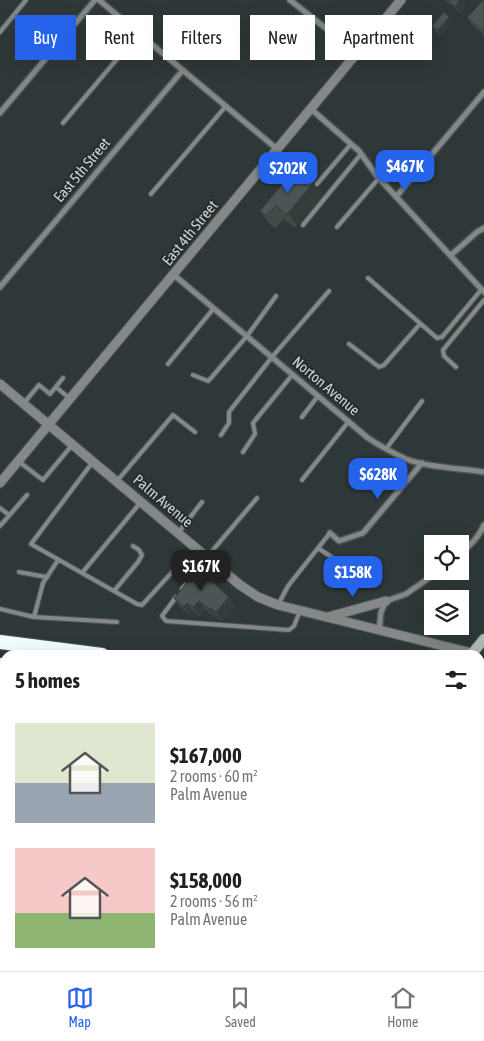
<!DOCTYPE html>
<html lang="en">
<head>
<meta charset="utf-8">
<style>
	body { margin:0; font-family:"Asap Condensed",sans-serif; background:#f6f6f6; color:#202124; height:100vh; display:flex; flex-direction:column; font-size:19px; white-space:nowrap }
	* { box-sizing:border-box; margin:0 }
	p { font-size:16px; color:#757577 }
	.icon { flex:none; width:28px; height:28px; fill:none; stroke:currentColor; stroke-width:2; stroke-linecap:round; stroke-linejoin:round }
	.map { position:relative; flex:1; overflow:hidden }
	.side { position:absolute; left:0px; top:650px; width:485px; height:321px; display:flex; flex-direction:column; background:#fff; border-radius:15px 15px 0 0; box-shadow:0 5px 20px #0002 }
	.side>* { flex:none }
	.hud { position:absolute; left:15px; top:15px; width:455px; height:45px; display:flex; gap:10px }
	.buttons { position:absolute; left:424px; top:535px; display:grid; gap:10px }
	.buttons a { display:grid; place-items:center; width:45px; height:45px; border-radius:0px; background:#fff; box-shadow:0 5px 20px #0002; font-size:25px }
	.price { position:absolute; translate:-50% -42px; padding:0 11px; border-radius:10px; background:#2563eb; color:#fff; font-size:16px; line-height:32px; filter:drop-shadow(0 1px 2px #0008) }
	.price::after { content:''; position:absolute; left:50%; top:30px; width:15px; height:11px; margin-left:-8px; background:inherit; clip-path:polygon(0 0,100% 0,50% 100%) }
	.price.current { background:#222; color:#fff }
	ul { padding:0; list-style:none }
	li { display:flex; align-items:center; gap:15px; height:125px; padding:0 15px }
	li span { display:grid; place-items:center; flex:none; width:140px; height:100px; border-radius:0px; color:#555 }
	li>.icon { margin-inline-start:auto }
	span .icon { width:60px; height:60px; fill:#fffc; stroke-width:1 }
	li b { font-size:21px }
	h2 { display:flex; justify-content:space-between; align-items:center; height:60px; padding:0 15px; font-size:21px }
	.tag { padding:0 18px; border-radius:0px; background:#fff; box-shadow:0 5px 20px #0002; font-size:18px; line-height:45px }
	.tag.current { background:#2563eb; color:#fff }
	.menu { display:flex; justify-content:space-around; align-items:center; height:70px; border-top:1px solid #e0e0e0; background:#fff; font-size:14px; color:#757577 }
	.menu a { display:grid; justify-items:center; gap:2px }
	.menu .current { color:#2563eb }
	.map>svg:first-child { display:block }
	.grass { fill:url(#grass-tufts) }
	.park { fill:#225757 }
	.lines { fill:none; stroke-linecap:round; stroke-linejoin:round }
	.service-casing { stroke:#4c5454; stroke-width:6 }
	.minor-casing { stroke:#4c5454; stroke-width:8 }
	.tertiary-casing { stroke:#4c5454; stroke-width:11 }
	.secondary-casing { stroke:#4c5454; stroke-width:12 }
	.motorway-casing { stroke:#4c5454; stroke-width:16 }
	.service { stroke:#848888; stroke-width:4 }
	.minor { stroke:#848888; stroke-width:5 }
	.tertiary { stroke:#848888; stroke-width:9 }
	.secondary { stroke:#b0b7b7; stroke-width:10 }
	.motorway { stroke:#f1fcfc; stroke-width:14 }
	.wall { fill:#414949 }
	.shaded-wall { fill:#353c3c }
	.building { fill:#4c5555; stroke:#353c3c }
	.labels { text-anchor:middle; stroke-width:4; stroke-linejoin:round; paint-order:stroke }
	.street-label { font-size:15px; fill:#ced4d4; stroke:#252e2e }
</style>
</head>
<body>
<div class="map">
<svg width="484" height="971" viewBox="0 0 484 971">
	<defs>
		<pattern id="grass-tufts" width="24" height="20" patternUnits="userSpaceOnUse" patternTransform="scale(1.25)"><rect width="24" height="20" fill="#225757"/><path d="M3 7l-1-3M5 7V3M7 7l1-3M15 17l-1-3M17 17v-4M19 17l1-3" fill="none" stroke="#416e6e"/></pattern>
	</defs>
	<rect width="100%" height="100%" fill="#2f3838"/>
	<path class="grass" d="M 484,669 L 484,724 L 480,722 L 480,670 Z"/>
	<path class="park" d="M 0,741 L 5,742 L 5,862 L 0,867 Z"/>
	<g class="lines">
		<g class="service-casing">
			<path id="service" d="M 0,32 L 26,0
				M 63,123 L 139,33
				M 317,184 L 351,144
				M 151,194 L 226,106
				M 303,225 L 361,154
				M 337,227 L 379,178
				M 368,278 L 437,338 L 442,337 L 481,290
				M 349,344 L 379,367 L 384,365 L 420,324
				M 168,364 L 214,308
				M 456,367 L 444,356 L 443,350 L 484,300
				M 193,375 L 208,381 L 211,378 L 247,336 L 276,296
				M 56,387 L 69,398
				M 24,403 L 39,385 L 50,394 L 63,378
				M 302,417 L 318,396
				M 221,435 L 229,423 L 229,412 L 272,357 L 329,291
				M 386,449 L 422,401
				M 243,452 L 255,434 L 253,423 L 293,374
				M 18,461 L 43,480 L 73,444
				M 92,463 L 31,544 L 82,573 L 140,503
				M 302,480 L 349,421
				M 117,481 L 173,415 L 195,432
				M 0,508 L 9,515
				M 0,526 L 27,495
				M 178,533 L 202,502
				M 318,548 L 330,533
				M 19,572 L 46,577
				M 82,573 L 137,604 L 142,605 L 195,547
				M 182,589 L 207,557 L 257,498
				M 114,591 L 138,562 L 142,555 L 139,550 L 133,546
				M 176,597 L 162,616 L 166,621 L 289,630 L 294,626 L 300,611
				M 278,605 L 288,586 L 318,548 L 333,558
				M 0,609 L 34,617 L 117,622
				M 34,617 L 43,583 L 58,560
				M 193,966 L 199,971
				M 109,971 L 113,966
				M 133,971 L 134,966
				M 152,971 L 153,966
				M 167,971 L 172,966"/>
		</g>
		<g class="minor-casing">
			<path id="minor" d="M 99,0 L 277,149
				M 290,0 L 357,53
				M 311,109 L 359,151 L 377,176 L 484,292
				M 0,113 L 95,0
				M 396,197 L 484,92
				M 451,255 L 477,232 L 484,228
				M 174,275 L 368,438 C 380,446 393,453 406,459 C 430,468 459,468 484,472
				M 0,287 L 183,70
				M 330,533 L 339,541 L 363,533 L 422,463
				M 460,554 C 470,546 479,537 484,525
				M 379,631 L 381,612 L 386,601 L 406,594 L 439,571
				M 265,966 L 268,971
				M 467,966 L 469,971
				M 311,971 L 319,966"/>
		</g>
		<g class="tertiary-casing">
			<path id="tertiary" d="M 0,384 L 240,585 L 258,597 L 278,605 L 472,653
				M 0,483 L 401,0
				M 328,617 L 386,601"/>
		</g>
		<g class="secondary-casing">
			<path id="secondary" d="M 471,655 L 484,639
				M 203,971 L 207,966"/>
		</g>
		<g class="motorway-casing">
			<path id="motorway" d="M 0,642 L 102,655
				M 0,665 L 5,666
				M 0,700 L 5,701
				M 480,706 L 484,707
				M 480,768 L 484,769
				M 480,792 L 484,794
				M 480,818 L 484,820
				M 480,849 L 484,851
				M 480,891 L 484,892"/>
		</g>
		<use href="#service" class="service"/>
		<use href="#minor" class="minor"/>
		<use href="#tertiary" class="tertiary"/>
		<use href="#secondary" class="secondary"/>
		<use href="#motorway" class="motorway"/>
	</g>
	<path class="wall" d="M 445,0 L 466,0 L 463,4 L 464,6 L 460,12 Z
		M 484,0 L 484,35 L 472,25 L 467,18 Z
		M 452,21 L 441,35 L 435,30 L 432,26 Z
		M 313,183 L 322,195 L 297,226 L 294,227 L 284,219 L 275,228 L 269,223 L 260,211 Z
		M 195,574 L 229,597 L 235,605 L 222,621 L 216,616 L 215,618 L 205,609 L 199,616 L 193,611 L 190,615 L 180,607 L 174,598 L 186,584 L 183,580 Z"/>
	<path class="shaded-wall" d="M 460,0 L 466,0 L 463,4 L 464,6 L 460,12 L 455,6 Z
		M 449,17 L 452,21 L 441,35 L 438,30 Z
		M 313,183 L 322,195 L 297,226 L 288,213 Z
		M 229,597 L 235,605 L 222,621 L 216,612 Z
		M 199,601 L 205,609 L 199,616 L 193,607 Z
		M 187,603 L 193,611 L 190,615 L 184,607 Z
		M 210,608 L 216,616 L 215,618 L 209,609 Z"/>
	<path class="building" d="M 448,0 L 460,0 L 455,6 Z
		M 483,0 L 484,0 L 484,30 L 483,31 L 467,18 Z
		M 444,12 L 449,17 L 438,30 L 432,26 Z
		M 295,169 L 313,183 L 288,213 L 286,214 L 276,206 L 266,216 L 260,211 Z
		M 198,569 L 229,597 L 216,612 L 210,608 L 209,609 L 199,601 L 193,607 L 187,603 L 184,607 L 174,598 L 187,583 L 183,580 L 191,571 L 195,574 Z"/>
	<g class="labels">
		<g class="street-label">
			<text transform="translate(82 170) rotate(-50)" y="5">East 5th Street</text>
			<text transform="translate(190 233) rotate(-51)" y="5">East 4th Street</text>
			<text transform="translate(326 386) rotate(40)" y="5">Norton Avenue</text>
			<text transform="translate(163 501) rotate(40)" y="5">Palm Avenue</text>
		</g>
	</g>
</svg>
<div class="buttons">
<a><svg class="icon" aria-label="locate" viewBox="0 0 24 24"><circle cx="12" cy="12" r="6"/><path d="M12 2v4M12 18v4M2 12h4M18 12h4"/></svg></a>
<a><svg class="icon" aria-label="layers" viewBox="0 0 24 24"><path d="M12 4l9 5-9 5-9-5zM3 14l9 5 9-5"/></svg></a>
</div>
<b class="price" style="left:405px;top:192px">$467K</b>
<b class="price" style="left:288px;top:194px">$202K</b>
<b class="price" style="left:378px;top:500px">$628K</b>
<b class="price current" style="left:201px;top:592px">$167K</b>
<b class="price" style="left:353px;top:598px">$158K</b>
<div class="hud">
<a class="tag current">Buy</a>
<a class="tag">Rent</a>
<a class="tag">Filters</a>
<a class="tag">New</a>
<a class="tag">Apartment</a>
</div>
<section class="side">
<h2>5 homes<svg class="icon" aria-label="filters" viewBox="0 0 24 24"><path d="M4 7h16M4 17h16"/><circle cx="9" cy="7" r="2"/><circle cx="15" cy="17" r="2"/></svg></h2>
<ul>
<li><span style="background:linear-gradient(#dfe7d0 60%,#9aa5b1 0)"><svg class="icon" aria-label="home" viewBox="0 0 24 24"><path d="M3 11l9-7 9 7M6 9v11h12V9"/></svg></span><div><b>$167,000</b><p>2 rooms · 60 m²</p><p>Palm Avenue</p></div></li>
<li><span style="background:linear-gradient(#f6c9c9 65%,#8fb573 0)"><svg class="icon" aria-label="home" viewBox="0 0 24 24"><path d="M3 11l9-7 9 7M6 9v11h12V9"/></svg></span><div><b>$158,000</b><p>2 rooms · 56 m²</p><p>Palm Avenue</p></div></li>
</ul>
</section>
</div>
<nav class="menu">
<a class="current"><svg class="icon" aria-label="map" viewBox="0 0 24 24"><path d="M3 6l6-2 6 2 6-2v14l-6 2-6-2-6 2zM9 4v14M15 6v14"/></svg>Map</a>
<a><svg class="icon" aria-label="saved" viewBox="0 0 24 24"><path d="M7 4h10v16l-5-4-5 4z"/></svg>Saved</a>
<a><svg class="icon" aria-label="home" viewBox="0 0 24 24"><path d="M3 11l9-7 9 7M6 9v11h12V9"/></svg>Home</a>
</nav>
</body>
</html>
